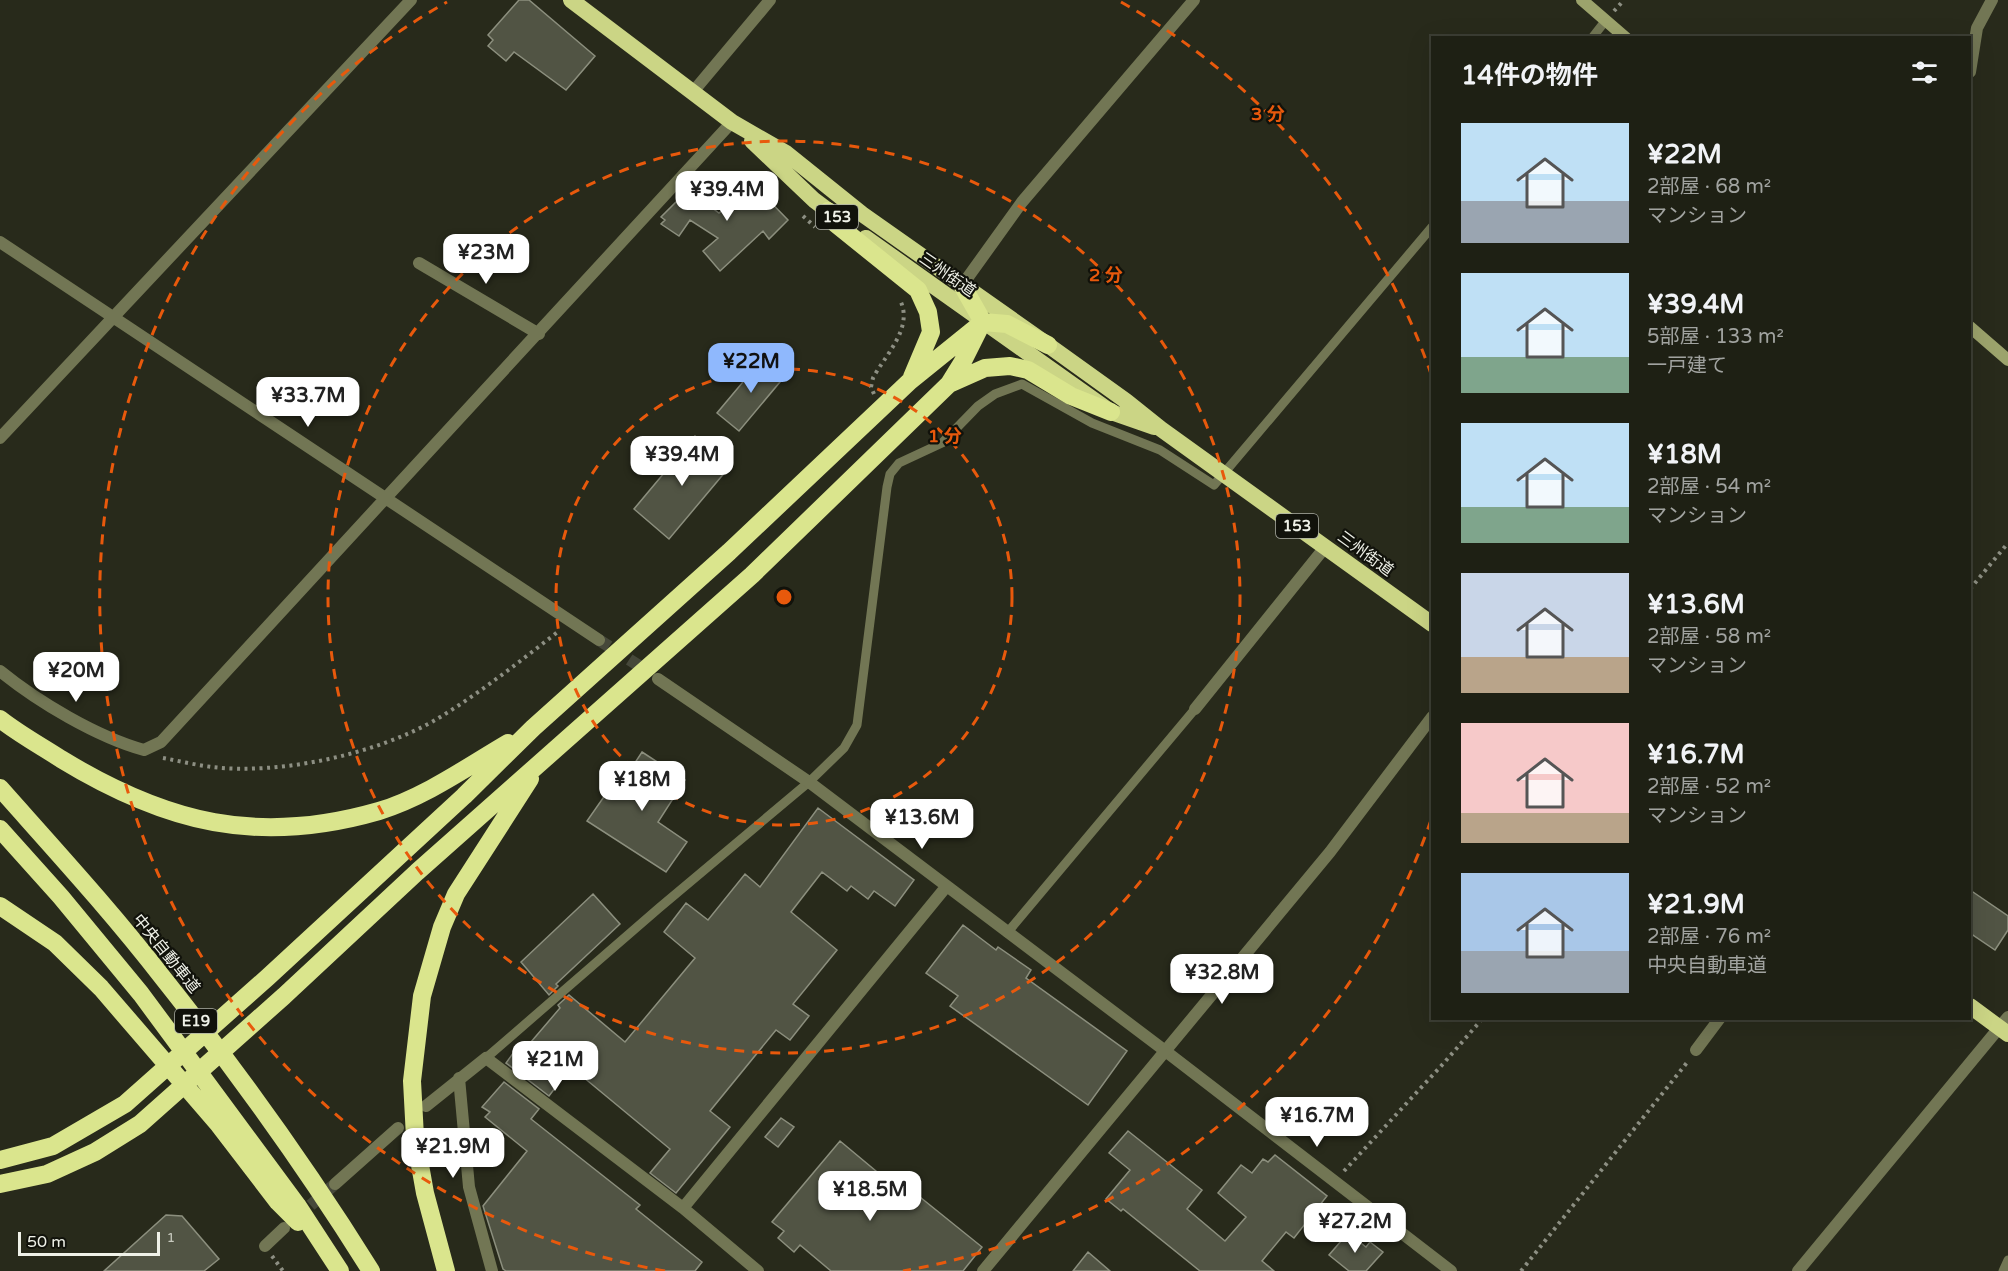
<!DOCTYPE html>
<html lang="ja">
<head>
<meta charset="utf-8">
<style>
	body { margin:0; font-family:"Varela Round","Noto Sans JP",sans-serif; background:#2b2d22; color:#f1f3f6; height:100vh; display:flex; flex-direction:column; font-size:22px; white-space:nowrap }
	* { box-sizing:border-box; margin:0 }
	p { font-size:20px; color:#a1a3a0 }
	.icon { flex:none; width:33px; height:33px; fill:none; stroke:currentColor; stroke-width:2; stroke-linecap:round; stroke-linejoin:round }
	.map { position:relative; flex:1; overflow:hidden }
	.drawer { position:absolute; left:1431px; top:36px; width:540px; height:984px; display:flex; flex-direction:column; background:#1e2014; border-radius:0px; box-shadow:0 6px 24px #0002,0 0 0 2px #3c3e34 }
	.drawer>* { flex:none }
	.scale { position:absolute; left:18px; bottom:15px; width:142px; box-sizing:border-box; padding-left:6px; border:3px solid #eff1e8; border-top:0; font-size:16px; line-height:21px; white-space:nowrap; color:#eff1e8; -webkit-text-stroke:4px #11120b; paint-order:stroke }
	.price { position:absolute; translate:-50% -51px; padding:0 14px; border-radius:12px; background:#fff; color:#222; font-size:20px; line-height:39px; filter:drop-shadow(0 2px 3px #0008) }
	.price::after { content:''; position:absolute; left:50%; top:36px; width:18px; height:14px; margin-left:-9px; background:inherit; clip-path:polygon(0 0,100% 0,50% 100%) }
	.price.active { background:#8fb8fd; color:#111 }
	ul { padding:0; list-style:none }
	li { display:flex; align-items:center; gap:18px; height:150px; padding:0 30px }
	li span { display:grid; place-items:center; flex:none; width:168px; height:120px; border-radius:0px; color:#555 }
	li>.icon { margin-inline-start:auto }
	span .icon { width:72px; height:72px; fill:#fffc; stroke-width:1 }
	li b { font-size:26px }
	h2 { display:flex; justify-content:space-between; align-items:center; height:72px; padding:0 30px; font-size:26px }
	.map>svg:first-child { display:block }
	.building { fill:#515444; stroke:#8c8f7e; stroke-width:1.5 }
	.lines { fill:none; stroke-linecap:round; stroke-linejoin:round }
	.minor-tunnel { stroke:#46483a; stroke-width:12; stroke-dasharray:12 6; stroke-linecap:butt }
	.path { stroke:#8d8f83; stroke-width:4; stroke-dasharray:3 4.5; stroke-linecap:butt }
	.service { stroke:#727654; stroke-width:9 }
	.minor { stroke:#727654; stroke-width:12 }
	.tertiary { stroke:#727654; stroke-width:12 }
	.secondary { stroke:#9ca36c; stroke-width:12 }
	.trunk { stroke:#cbd585; stroke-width:16 }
	.motorway { stroke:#dae58d; stroke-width:18 }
	.ring { fill:none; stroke:#e8590c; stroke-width:3; stroke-dasharray:10 8 }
	.labels { text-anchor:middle; stroke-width:4.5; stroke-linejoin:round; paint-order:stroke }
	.number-label { font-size:14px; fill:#c8cabf }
	.shield { fill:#11120b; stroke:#acaea6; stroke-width:1.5 }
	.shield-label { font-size:15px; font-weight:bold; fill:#eff1e8 }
	.street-label { font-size:16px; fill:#eff1e8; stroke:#11120b }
	.centre { fill:#e8590c; stroke:#11120b; stroke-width:3 }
	.ring-label { font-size:18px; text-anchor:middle; font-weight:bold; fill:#e8590c; stroke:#11120b; stroke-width:4.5; stroke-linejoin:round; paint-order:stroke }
</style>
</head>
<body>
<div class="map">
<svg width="2008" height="1271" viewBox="0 0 2008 1271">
	<rect width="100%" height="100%" fill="#282a1b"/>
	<path class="building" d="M 519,0 L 529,0 L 595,56 L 566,90 L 514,52 L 506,61 L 488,46 L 493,40 L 488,35 Z
		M 753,184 L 788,220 L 769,239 L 763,231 L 720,271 L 703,251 L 718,238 L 690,220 L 679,236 L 661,224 L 665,220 L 661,217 L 688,190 L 719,213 Z
		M 763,358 L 785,376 L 739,431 L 717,413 Z
		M 695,436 L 731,465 L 669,539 L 634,509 Z
		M 642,752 L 685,780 L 658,822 L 687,842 L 666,872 L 587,821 L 610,788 L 616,792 Z
		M 818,808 L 914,880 L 895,906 L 874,891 L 868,899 L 851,886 L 847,891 L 822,872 L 791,912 L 837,950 L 793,1004 L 809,1016 L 790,1040 L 776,1030 L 710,1111 L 730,1127 L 676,1193 L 650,1173 L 670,1149 L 571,1067 L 549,1096 L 506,1063 L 519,1045 L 525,1049 L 560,1008 L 558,1005 L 569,995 L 625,1042 L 695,958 L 664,932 L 686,903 L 708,920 L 745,874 L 760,887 Z
		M 1970,890 L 2008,916 L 2008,930 L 1995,950 L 1970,933 Z
		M 593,894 L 620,924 L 556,984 L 558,986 L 549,995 L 521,962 Z
		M 963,925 L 996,950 L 998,947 L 1031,970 L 1026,978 L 1127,1051 L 1088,1105 L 950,1006 L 958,996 L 926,973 Z
		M 504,1082 L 539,1109 L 531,1119 L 640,1205 L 636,1209 L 702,1262 L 695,1271 L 506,1271 L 503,1269 L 483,1206 L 527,1151 L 485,1117 L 490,1112 L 482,1107 Z
		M 781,1118 L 794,1127 L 778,1147 L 765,1137 Z
		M 1128,1131 L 1202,1190 L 1187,1209 L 1225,1241 L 1246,1217 L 1218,1193 L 1241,1165 L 1252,1173 L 1263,1159 L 1268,1162 L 1275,1155 L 1327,1196 L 1294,1238 L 1286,1232 L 1262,1261 L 1274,1271 L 1200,1271 L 1123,1209 L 1121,1211 L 1106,1199 L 1130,1170 L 1109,1153 Z
		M 840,1141 L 900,1191 L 905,1185 L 982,1247 L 963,1271 L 831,1271 L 800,1245 L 794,1252 L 778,1238 L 784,1231 L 772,1222 Z
		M 166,1215 L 182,1216 L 219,1259 L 204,1271 L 104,1271 Z
		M 1348,1233 L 1366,1247 L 1370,1242 L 1383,1252 L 1366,1271 L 1349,1271 L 1329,1255 Z
		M 1088,1252 L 1110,1271 L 1073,1271 Z"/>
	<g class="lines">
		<path class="minor-tunnel" d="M 599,640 L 650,673
			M 297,1217 L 335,1184"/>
		<path class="path" d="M 1614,11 L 1624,0
			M 803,216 L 815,227
			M 874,394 L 871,387 L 873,378 C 885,355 914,328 900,300
			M 1970,589 L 2008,543
			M 163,758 C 179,761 196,765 212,767 C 281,775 377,754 437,719 C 480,693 519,662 559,631
			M 1344,1171 L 1443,1064 L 1483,1018
			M 272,1256 L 283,1271
			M 1521,1271 L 1689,1060"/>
		<path class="service" d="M 1592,38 L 1606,20
			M 1007,933 L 1195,709
			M 486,1058 L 659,908 L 809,782 L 844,748 L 857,725 L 887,487 L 890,474 L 899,463 L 942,443 L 978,406 L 995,394 L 1022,384 L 1092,423 L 1160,450 L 1214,485 L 1432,227
			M 2003,1271 L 2008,1260"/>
		<path class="minor" d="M 1970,72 L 1977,28 L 1992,0
			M 692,93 L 770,0
			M 0,242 L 599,640
			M 419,263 L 539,334
			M 958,291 L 1022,202 L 1194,0
			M 0,438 L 411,0
			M 0,671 C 38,702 97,737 144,750 L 161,742 L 732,122
			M 658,679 L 809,782 L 1164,1050 L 1451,1271
			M 1195,709 L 1326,546
			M 1696,1050 L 1720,1018
			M 459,1078 L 469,1187 L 492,1271
			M 426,1106 L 486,1058 L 683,1208
			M 335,1184 L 398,1128
			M 265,1246 L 284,1228
			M 758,1271 L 683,1208 L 946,887
			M 1798,1271 L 2008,1017"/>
		<path class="tertiary" d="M 983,1271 L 1330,852 L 1432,717"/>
		<path class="secondary" d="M 1582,0 L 1626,38
			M 1970,327 L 2008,360"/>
		<path class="trunk" d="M 571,0 L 732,122 L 786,153 L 862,214 L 1048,345 L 1126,401 L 1161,429 L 1432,624
			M 752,141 L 814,200 L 838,218
			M 866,238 L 1111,412 L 1154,427
			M 1970,1006 L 2008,1034"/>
		<path class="motorway" d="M 828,211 L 836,224 L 918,290 L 928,312 L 931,332 L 912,377
			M 962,285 L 983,322
			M 949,384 L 985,368 L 1010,366 L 1028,370 L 1071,396 L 1111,412
			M 0,719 C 19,734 41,746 61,759 C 166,823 258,846 379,811 C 425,797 467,767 508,743
			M 0,788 C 55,850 112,912 163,978 C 237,1071 308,1170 371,1271
			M 0,829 L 61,897 L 141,994 L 297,1205 L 340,1271
			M 0,906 L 55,943 L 101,988 L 219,1125 L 278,1202 L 298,1222
			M 0,1160 L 53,1146 L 125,1104 L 268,977 L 464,796 L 533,728 L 729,552 L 910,381 L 983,322 L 1007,324 L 1048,345
			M 0,1184 L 47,1174 L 95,1152 L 140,1124 L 284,996 L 417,872 L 752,575 L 949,384 L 962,363 L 980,327
			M 446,1271 L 425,1193 L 415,1137 L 412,1081 L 422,996 L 442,927 L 456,894 L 530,779"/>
	</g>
	<g class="ring">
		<circle cx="784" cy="597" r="228"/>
		<circle cx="784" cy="597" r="456"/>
		<path d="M1431 820A684 684 0 0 1 903 1271M665 1271A684 684 0 0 1 447 2M1121 2A684 684 0 0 1 1431 374"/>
	</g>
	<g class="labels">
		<g class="number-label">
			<text x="171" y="1242">1</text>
		</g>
		<g class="shield">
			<rect x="816" y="205" width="42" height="24" rx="4.5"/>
			<rect x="1276" y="514" width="42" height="24" rx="4.5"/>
			<rect x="175" y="1009" width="42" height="24" rx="4.5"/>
		</g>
		<g class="shield-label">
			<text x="837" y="222">153</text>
			<text x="1297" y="531">153</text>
			<text x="196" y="1026">E19</text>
		</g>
		<g class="street-label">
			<text transform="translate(948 274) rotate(35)" y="6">三州街道</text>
			<text transform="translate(1366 553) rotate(36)" y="6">三州街道</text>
			<text transform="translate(167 953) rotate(51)" y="6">中央自動車道</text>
		</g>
	</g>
	<circle cx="784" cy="597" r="9" class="centre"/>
	<g class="ring-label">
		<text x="1268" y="120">3 分</text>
		<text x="1106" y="281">2 分</text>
		<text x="945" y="442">1 分</text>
	</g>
</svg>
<div class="scale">50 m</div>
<b class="price" style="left:727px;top:222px">¥39.4M</b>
<b class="price" style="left:486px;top:285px">¥23M</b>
<b class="price active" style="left:751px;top:394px">¥22M</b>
<b class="price" style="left:308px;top:428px">¥33.7M</b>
<b class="price" style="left:682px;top:487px">¥39.4M</b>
<b class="price" style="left:76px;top:703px">¥20M</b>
<b class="price" style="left:642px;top:812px">¥18M</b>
<b class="price" style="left:922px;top:850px">¥13.6M</b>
<b class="price" style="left:1222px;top:1005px">¥32.8M</b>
<b class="price" style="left:555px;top:1092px">¥21M</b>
<b class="price" style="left:1317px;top:1148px">¥16.7M</b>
<b class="price" style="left:453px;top:1179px">¥21.9M</b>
<b class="price" style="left:870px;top:1222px">¥18.5M</b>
<b class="price" style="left:1355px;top:1254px">¥27.2M</b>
<section class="drawer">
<h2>14件の物件<svg class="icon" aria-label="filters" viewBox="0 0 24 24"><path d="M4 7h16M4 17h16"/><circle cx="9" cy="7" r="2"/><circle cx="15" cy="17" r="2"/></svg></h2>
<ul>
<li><span style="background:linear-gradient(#bfe0f5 65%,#9aa5b1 0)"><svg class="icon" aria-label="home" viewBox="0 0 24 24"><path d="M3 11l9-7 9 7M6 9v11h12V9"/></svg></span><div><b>¥22M</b><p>2部屋 · 68 m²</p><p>マンション</p></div></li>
<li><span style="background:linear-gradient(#bfe0f5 70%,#7fa58c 0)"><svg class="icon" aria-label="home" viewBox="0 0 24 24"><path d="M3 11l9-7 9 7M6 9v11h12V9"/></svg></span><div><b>¥39.4M</b><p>5部屋 · 133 m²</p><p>一戸建て</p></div></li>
<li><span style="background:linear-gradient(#bfe0f5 70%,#7fa58c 0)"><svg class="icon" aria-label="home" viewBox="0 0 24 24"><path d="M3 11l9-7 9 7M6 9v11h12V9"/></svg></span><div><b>¥18M</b><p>2部屋 · 54 m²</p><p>マンション</p></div></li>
<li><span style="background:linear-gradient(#c9d6e8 70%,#b9a48a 0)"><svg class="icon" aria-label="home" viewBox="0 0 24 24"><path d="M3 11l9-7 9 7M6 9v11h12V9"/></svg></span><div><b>¥13.6M</b><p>2部屋 · 58 m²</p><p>マンション</p></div></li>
<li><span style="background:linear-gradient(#f6c9c9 75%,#b9a48a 0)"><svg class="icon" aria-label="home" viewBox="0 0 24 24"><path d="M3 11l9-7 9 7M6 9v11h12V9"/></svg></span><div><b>¥16.7M</b><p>2部屋 · 52 m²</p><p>マンション</p></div></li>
<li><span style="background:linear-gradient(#a9c7e8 65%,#9aa5b1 0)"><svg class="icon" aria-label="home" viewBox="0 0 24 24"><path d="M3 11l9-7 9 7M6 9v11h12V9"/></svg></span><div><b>¥21.9M</b><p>2部屋 · 76 m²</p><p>中央自動車道</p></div></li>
</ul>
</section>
</div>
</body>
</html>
